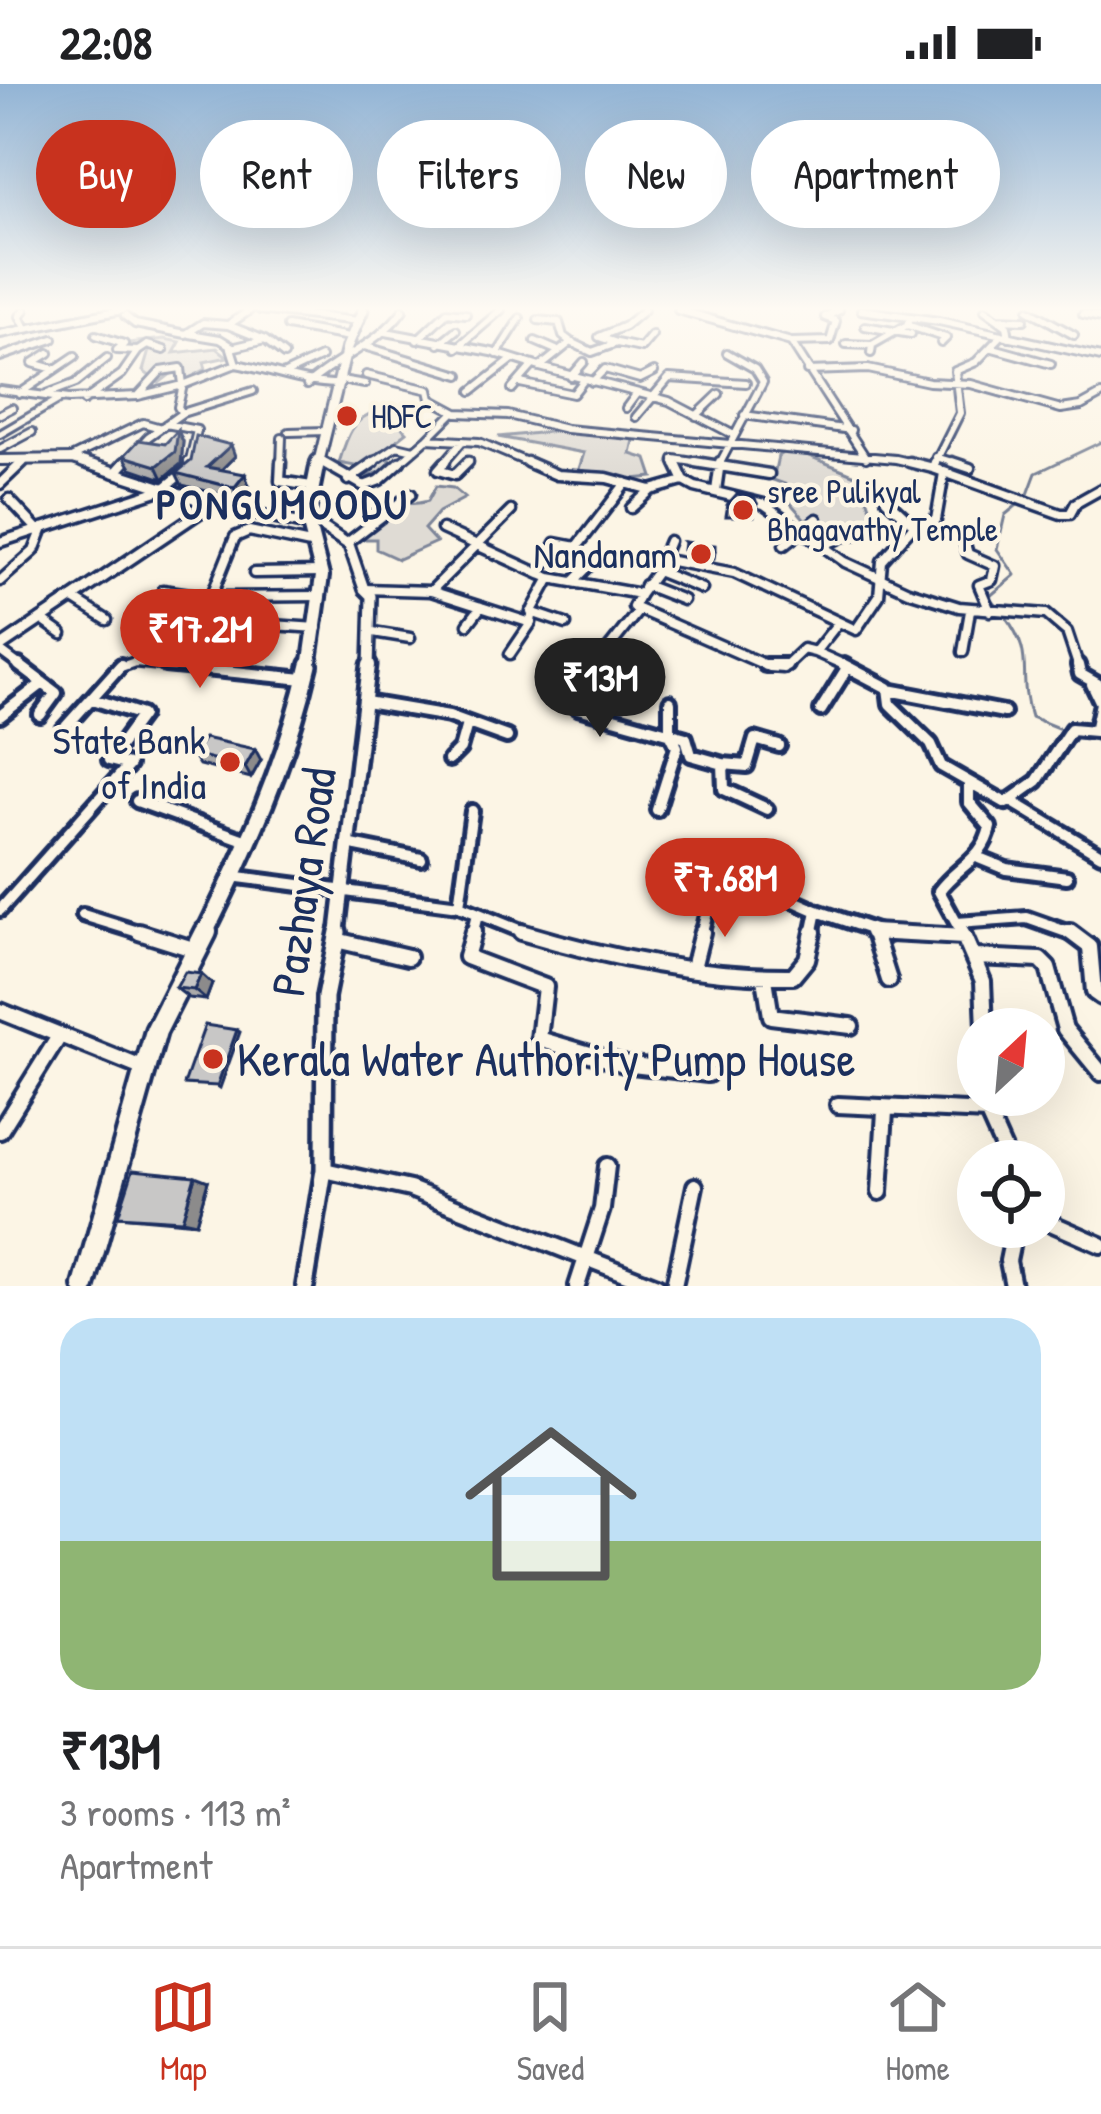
<!DOCTYPE html>
<html lang="en">
<head>
<meta charset="utf-8">
<style>
	body { margin:0; font-family:"Patrick Hand",sans-serif; background:#f6f6f6; color:#202124; height:100vh; display:flex; flex-direction:column; font-size:45px; white-space:nowrap }
	* { box-sizing:border-box; margin:0 }
	p { font-size:39px; color:#757577 }
	.icon { flex:none; width:66px; height:66px; fill:none; stroke:currentColor; stroke-width:2; stroke-linecap:round; stroke-linejoin:round }
	.map { position:relative; height:1202px; overflow:hidden }
	.panel { display:flex; flex-direction:column; background:#fff; flex:1 }
	.panel>* { flex:none }
	.banner { position:absolute; left:36px; top:36px; width:1029px; height:108px; display:flex; gap:24px }
	.needle { width:78px; rotate:26deg }
	.buttons { position:absolute; left:957px; top:924px; display:grid; gap:24px }
	.buttons a { display:grid; place-items:center; width:108px; height:108px; border-radius:50%; background:#fff; box-shadow:0 12px 48px #0002; font-size:60px }
	.price { position:absolute; translate:-50% -102px; padding:0 27px; border-radius:42px; background:#c8321e; color:#fff; font-size:39px; line-height:78px; filter:drop-shadow(0 3px 6px #0008) }
	.price::after { content:''; position:absolute; left:50%; top:72px; width:36px; height:27px; margin-left:-18px; background:inherit; clip-path:polygon(0 0,100% 0,50% 100%) }
	.price.current { background:#222; color:#fff }
	ul { padding:0; list-style:none }
	li { display:grid; align-content:center; gap:24px; height:636px; padding:0 60px }
	li span { display:grid; place-items:center; height:372px; border-radius:36px; color:#555 }
	li>.icon { margin-inline-start:auto }
	span .icon { width:216px; height:216px; fill:#fffc; stroke-width:1 }
	li b { font-size:51px }
	.tag { padding:0 42px; border-radius:54px; background:#fff; box-shadow:0 12px 48px #0002; font-size:42px; line-height:108px }
	.tag.current { background:#c8321e; color:#fff }
	.status { display:flex; justify-content:space-between; align-items:center; height:84px; padding:0 60px; background:#fff; direction:ltr }
	.status svg { height:33px; fill:currentColor }
	.menu { display:flex; justify-content:space-around; align-items:center; height:168px; border-top:3px solid #e0e0e0; background:#fff; font-size:33px; color:#757577 }
	.menu a { display:grid; justify-items:center; gap:6px }
	.menu .current { color:#c8321e }
	.map>svg:first-child { display:block }
	.green { fill:#dfdbd4; stroke:#7d8599; stroke-width:3 }
	.lines { fill:none; stroke-linecap:round; stroke-linejoin:round }
	.stream { stroke:#767f94; stroke-width:3 }
	.minor-far3-casing { stroke:#1b2f5e; stroke-width:12 }
	.minor-far2-casing { stroke:#1b2f5e; stroke-width:15 }
	.minor-far1-casing { stroke:#1b2f5e; stroke-width:20 }
	.minor-casing { stroke:#1b2f5e; stroke-width:22 }
	.tertiary-far3-casing { stroke:#1b2f5e; stroke-width:14 }
	.tertiary-far2-casing { stroke:#1b2f5e; stroke-width:16 }
	.tertiary-far1-casing { stroke:#1b2f5e; stroke-width:21 }
	.tertiary-casing { stroke:#1b2f5e; stroke-width:24 }
	.primary-far3-casing { stroke:#1b2f5e; stroke-width:15 }
	.primary-far2-casing { stroke:#1b2f5e; stroke-width:20 }
	.primary-far1-casing { stroke:#1b2f5e; stroke-width:24 }
	.primary-casing { stroke:#1b2f5e; stroke-width:28 }
	.minor-far3 { stroke:#fcf5e5; stroke-width:6 }
	.minor-far2 { stroke:#fcf5e5; stroke-width:8 }
	.minor-far1 { stroke:#fcf5e5; stroke-width:10 }
	.minor { stroke:#fcf5e5; stroke-width:14 }
	.tertiary-far3 { stroke:#fcf5e5; stroke-width:8 }
	.tertiary-far2 { stroke:#fcf5e5; stroke-width:9 }
	.tertiary-far1 { stroke:#fcf5e5; stroke-width:12 }
	.tertiary { stroke:#fcf5e5; stroke-width:15 }
	.primary-far3 { stroke:#fcf5e5; stroke-width:9 }
	.primary-far2 { stroke:#fcf5e5; stroke-width:12 }
	.primary-far1 { stroke:#fcf5e5; stroke-width:15 }
	.primary { stroke:#fcf5e5; stroke-width:20 }
	.wall { fill:#acabaa; stroke:#1b2f5e; stroke-width:3 }
	.shaded-wall { fill:#8c8b8b; stroke:#1b2f5e; stroke-width:3 }
	.building { fill:#c8c7c6; stroke:#1b2f5e; stroke-width:3 }
	.poi-dot { fill:#c8321e; stroke:#fcf5e5; stroke-width:4.5 }
	.labels { text-anchor:middle; stroke-width:9; stroke-linejoin:round; paint-order:stroke }
	.far-poi-label { font-size:33px; fill:#1b2f5e; stroke:#fcf5e5; text-anchor:start }
	.poi-label { font-size:39px; fill:#1b2f5e; stroke:#fcf5e5; text-anchor:end }
	.far-district-label { font-size:42px; font-weight:bold; letter-spacing:3px; fill:#1b2f5e; stroke:#fcf5e5 }
	.near-street-label { font-size:48px; fill:#1b2f5e; stroke:#fcf5e5 }
	.near-poi-label { font-size:48px; fill:#1b2f5e; stroke:#fcf5e5; text-anchor:start }
</style>
</head>
<body>
<div class="status"><b>22:08</b><svg viewBox="0 0 49 12"><path d="M0 12V9h3v3zM5 12V6h3v6zM10 12V3h3v9zM15 12V0h3v12zM26 1h20v11H26zM47 4h2v5h-2z"/></svg></div>
<div class="map">
<svg width="1101" height="1202" viewBox="0 0 1101 1202">
	<rect width="100%" height="100%" fill="#fcf5e5"/>
	<filter id="ink" filterUnits="userSpaceOnUse"><feTurbulence type="fractalNoise" baseFrequency=".00833" numOctaves="2"/><feDisplacementMap in="SourceGraphic" scale="24" xChannelSelector="R" yChannelSelector="G"/><feConvolveMatrix kernelMatrix="1 2 1 2 8 2 1 2 1" color-interpolation-filters="sRGB"/></filter>
	<g filter="url(#ink)">
		<path class="green" d="M 164,255 L 180,258 L 174,269 L 217,264 L 228,273 L 204,278 L 206,285 L 186,296 L 181,282 L 159,299 L 143,287 L 149,267 L 128,259 Z
			M 378,327 L 392,332 L 407,348 L 393,359 L 388,386 L 367,392 L 353,386 L 355,382 L 339,379 C 346,356 352,333 378,327 Z
			M 588,344 L 634,356 L 631,370 L 647,375 L 653,393 L 633,395 L 578,388 L 584,369 L 498,353 Z
			M 790,364 L 860,393 L 881,454 L 810,441 L 787,415 L 790,402 L 773,396 L 778,372 Z
			M 436,402 L 453,404 L 465,414 L 439,428 L 424,445 L 436,458 L 398,475 L 376,465 L 376,455 L 354,455 L 368,436 L 361,433 C 382,410 403,425 428,417 Z"/>
		<g class="lines">
			<path class="stream" d="M 1027,413 L 1036,389 L 1101,358
				M 997,522 L 989,513 L 1015,491 L 997,465 L 1005,431 L 1022,417
				M 1005,532 C 1037,575 1016,587 1031,633 L 1058,644
				M 1081,650 L 1101,659"/>
			<g class="minor-far3-casing">
				<path id="minor-far3" d="M 25,226 L 20,232 L 26,244
					M 260,226 L 359,237
					M 678,226 L 791,258 L 866,374
					M 861,226 L 939,237 L 1101,273
					M 985,226 L 1007,242 L 1009,253
					M 1029,226 L 1074,251
					M 1083,230 L 1101,234
					M 125,232 L 135,240 L 186,250 L 203,239 L 228,241
					M 998,235 L 1024,236
					M 907,241 L 946,254 L 941,259
					M 287,242 L 350,253
					M 865,242 L 911,250
					M 386,248 L 492,268 L 540,283 L 571,258 L 563,252 L 559,238 L 538,236
					M 0,250 L 122,226
					M 190,250 L 220,255 L 233,263
					M 265,256 L 284,271
					M 417,256 L 447,228 L 466,230
					M 535,257 L 556,266
					M 571,258 L 592,268 L 617,259 L 641,264 L 652,251
					M 791,258 L 830,257 L 836,237 L 825,233 L 839,226
					M 617,259 L 599,253 L 625,242 L 644,226
					M 439,260 L 456,246
					M 846,260 L 872,261
					M 364,262 L 460,291
					M 457,264 L 501,226
					M 993,264 L 1051,280
					M 138,267 L 147,261 L 164,266
					M 49,269 L 33,279 L 54,285
					M 871,269 L 872,261 L 907,241 L 910,234
					M 497,270 L 520,234
					M 0,273 L 53,255
					M 236,280 C 274,287 301,300 340,300
					M 540,283 L 669,317 L 734,351
					M 181,284 L 183,301 L 138,312 L 161,287 Z
					M 807,287 L 868,285 L 929,298 L 971,300 L 1061,325 L 1081,322 L 1101,311
					M 283,291 L 321,273
					M 366,291 L 429,306 L 431,315 L 457,329 L 508,331 L 566,345 L 896,375 L 922,381
					M 571,293 L 584,278
					M 341,296 L 365,300
					M 592,298 L 605,285 L 640,295 L 654,288
					M 520,299 L 573,310 L 584,296
					M 307,301 C 338,273 378,261 403,226
					M 512,305 L 533,281
					M 0,306 L 69,315 L 138,312
					M 472,307 L 513,275
					M 19,310 L 75,272
					M 47,310 L 76,299 L 107,274
					M 84,317 L 122,290 L 138,267 L 117,266 L 124,260 L 96,251
					M 626,324 L 637,309
					M 182,329 L 253,307
					M 0,330 L 12,324
					M 744,331 L 851,346
					M 696,332 L 719,310
					M 636,333 L 669,294 L 746,299
					M 166,340 L 197,346 L 189,381
					M 289,348 L 326,347
					M 0,350 L 60,315
					M 428,354 L 454,328
					M 0,365 L 32,348
					M 936,373 L 962,381
					M 69,375 L 143,339 L 161,344
					M 316,375 L 327,381
					M 20,381 L 27,375
					M 122,381 L 148,353 L 182,329 L 178,323 L 183,301 L 236,280 L 231,264 L 265,256 L 228,241 L 250,226
					M 281,381 L 282,354
					M 369,381 L 397,362 L 414,366
					M 397,381 L 427,355 L 479,358 L 534,381
					M 442,381 L 461,359
					M 465,381 L 469,377
					M 675,381 L 674,375 L 714,381
					M 719,381 L 763,298 L 755,285 L 727,269
					M 934,381 L 960,329 L 955,287 L 976,278 L 1002,251"/>
			</g>
			<g class="minor-far2-casing">
				<path id="minor-far2" d="M 281,378 L 280,397 L 311,402
					M 322,378 L 364,402 L 380,396 L 400,378
					M 445,378 L 438,386 L 455,391 L 468,378
					M 527,378 L 557,391 L 607,394 L 651,406 L 683,397
					M 675,378 L 684,397 L 695,403 L 764,420 L 845,478 L 908,507 L 959,523 L 1046,530 L 1067,548 L 1079,584
					M 695,378 L 769,390
					M 909,378 L 933,384
					M 935,378 L 933,384 L 1061,430 L 1070,430 L 1076,419 L 1101,405
					M 952,378 L 970,384
					M 117,387 L 125,378
					M 348,396 L 374,378
					M 0,400 L 23,378
					M 716,407 L 720,378
					M 9,415 L 38,446
					M 886,415 L 914,441
					M 631,424 L 651,406
					M 442,445 L 540,490
					M 0,458 L 163,405 L 189,384 L 189,378
					M 347,459 L 411,410
					M 965,460 L 968,470 L 995,482 L 992,496 L 979,501 L 990,527
					M 784,461 L 817,435
					M 823,462 L 843,452 L 866,450
					M 668,478 L 664,469 L 669,457
					M 657,487 L 702,505
					M 254,489 L 321,488
					M 550,494 L 540,490 L 556,459 L 577,463 L 626,399
					M 0,497 L 34,467 L 43,444
					M 574,497 L 593,478
					M 645,501 L 683,516
					M 364,505 L 431,507 L 531,539 L 533,525 L 550,494 L 640,510 L 657,487 L 672,477 L 734,489 L 856,546 L 879,512 L 882,477 L 914,441 L 936,436 L 944,389
					M 163,506 L 211,513 L 320,512
					M 431,507 L 511,427
					M 640,510 L 633,523 L 770,583 L 783,584
					M 72,514 L 107,536
					M 531,528 L 566,540
					M 41,535 L 62,550
					M 191,536 L 220,535 L 229,513
					M 838,539 L 815,568 L 851,584
					M 468,540 L 481,523
					M 272,541 L 317,544
					M 373,548 L 410,554
					M 0,567 L 23,584
					M 963,568 L 970,527
					M 510,570 L 531,539
					M 154,580 L 211,513 L 235,453 L 249,447 L 315,461
					M 118,584 L 135,578 L 194,584
					M 593,584 L 639,526
					M 783,584 L 803,565 L 815,568"/>
			</g>
			<g class="minor-far1-casing">
				<path id="minor-far1" d="M 19,581 L 56,609 L 40,631
					M 165,581 L 304,595
					M 594,581 L 578,624 L 686,654 L 691,671 L 723,680 L 724,705 L 767,725
					M 765,581 L 786,581
					M 844,581 L 888,604 L 890,620 L 931,660 L 941,682 L 1006,719 L 1037,697 L 1071,645 L 1095,647 L 1101,619 L 1092,600
					M 1078,581 L 1080,590 L 1101,602
					M 554,602 L 567,585 L 617,604
					M 889,606 L 1004,628
					M 366,618 L 449,632 L 507,653
					M 821,626 L 847,584
					M 0,632 L 43,599
					M 62,647 L 121,581
					M 449,676 L 460,665 L 467,640
					M 723,680 L 747,682 L 755,655 L 779,662
					M 137,717 L 250,758
					M 1011,717 L 1101,771
					M 657,726 L 677,663 L 670,649 L 670,618
					M 352,761 L 421,775
					M 979,774 L 1006,785 L 1067,793
					M 733,790 L 817,827
					M 231,792 L 459,822 L 531,851
					M 459,822 L 472,727
					M 0,826 L 129,681 L 109,676 L 142,631 L 93,615
					M 83,831 L 148,851
					M 957,839 L 1027,834 L 1075,851
					M 472,851 L 476,835
					M 701,851 L 710,816
					M 812,851 L 817,827 L 888,851
					M 963,851 L 939,807 C 956,783 984,775 990,743 L 969,718 L 969,700"/>
			</g>
			<g class="minor-casing">
				<path id="minor" d="M 139,848 L 196,866
					M 473,848 L 466,873 L 545,903 L 539,955 L 624,980 L 708,990
					M 521,848 C 608,874 701,893 793,892 L 807,875 L 813,848
					M 872,848 L 964,853 L 961,848
					M 1070,848 L 1090,863 L 1094,908 L 1101,913
					M 875,852 L 889,896
					M 964,853 L 983,897 L 985,945
					M 336,856 L 408,873
					M 976,873 L 1040,876 L 1048,884 L 1065,945 L 1101,989
					M 693,884 L 702,848
					M 765,895 L 771,932 L 851,942
					M 0,927 L 142,984
					M 987,1011 L 987,1028 L 1009,1077
					M 838,1021 L 987,1028
					M 0,1047 L 58,954
					M 324,1086 L 410,1105 L 657,1202
					M 880,1108 L 885,1027
					M 1044,1136 L 1101,1161
					M 577,1202 L 602,1125 L 607,1082
					M 674,1202 L 695,1102
					M 1013,1202 L 1008,1177 L 1015,1143"/>
			</g>
			<g class="tertiary-far3-casing">
				<path id="tertiary-far3" d="M 0,376 L 73,375 L 92,381"/>
			</g>
			<g class="tertiary-far2-casing">
				<path id="tertiary-far2" d="M 83,378 L 212,420
					M 307,433 L 349,461 L 364,505 L 371,512 L 369,584
					M 0,563 L 212,420 L 310,442"/>
			</g>
			<g class="tertiary-far1-casing">
				<path id="tertiary-far1" d="M 337,851 L 369,581"/>
			</g>
			<g class="tertiary-casing">
				<path id="tertiary" d="M 305,1202 L 324,1086 L 325,913 L 338,848"/>
			</g>
			<g class="primary-far3-casing">
				<path id="primary-far3" d="M 318,381 L 347,263 L 363,226"/>
			</g>
			<g class="primary-far2-casing">
				<path id="primary-far2" d="M 309,584 L 322,492 L 307,433 L 318,378"/>
			</g>
			<g class="primary-far1-casing">
				<path id="primary-far1" d="M 204,851 C 248,763 287,677 309,581"/>
			</g>
			<g class="primary-casing">
				<path id="primary" d="M 84,1202 L 156,947 L 206,848"/>
			</g>
			<use href="#minor-far3" class="minor-far3"/>
			<use href="#minor-far2" class="minor-far2"/>
			<use href="#minor-far1" class="minor-far1"/>
			<use href="#minor" class="minor"/>
			<use href="#tertiary-far3" class="tertiary-far3"/>
			<use href="#tertiary-far2" class="tertiary-far2"/>
			<use href="#tertiary-far1" class="tertiary-far1"/>
			<use href="#tertiary" class="tertiary"/>
			<use href="#primary-far3" class="primary-far3"/>
			<use href="#primary-far2" class="primary-far2"/>
			<use href="#primary-far1" class="primary-far1"/>
			<use href="#primary" class="primary"/>
		</g>
		<path class="wall" d="M 183,358 L 181,380 L 163,395 L 131,384 L 124,372 L 165,360 Z
			M 235,372 L 221,386 L 249,402 L 239,415 L 182,401 L 176,389 Z
			M 728,420 L 757,420 L 754,432 L 726,432 Z
			M 684,458 L 715,467 L 714,475 L 691,472 L 683,466 Z
			M 192,670 L 261,676 L 251,694 L 199,681 Z
			M 212,900 L 206,916 L 189,914 L 176,904 Z
			M 208,1097 L 196,1139 L 118,1132 Z"/>
		<path class="shaded-wall" d="M 178,346 L 183,358 L 181,380 L 163,395 L 157,382 Z
			M 231,361 L 235,372 L 212,395 L 207,383 Z
			M 245,390 L 249,402 L 239,415 L 234,404 Z
			M 255,665 L 261,676 L 251,694 L 245,683 Z
			M 201,890 L 212,900 L 206,916 L 194,906 Z
			M 237,946 L 240,948 L 220,1004 L 217,1002 Z
			M 195,1092 L 208,1097 L 196,1139 L 182,1136 Z"/>
		<path class="building" d="M 178,346 L 175,368 L 157,382 L 124,372 L 139,356 L 165,360 Z
			M 196,352 L 231,361 L 207,383 L 245,390 L 234,404 L 176,389 L 191,377 Z
			M 737,410 L 755,414 L 757,420 L 728,420 Z
			M 684,458 L 715,461 L 715,467 L 692,465 Z
			M 204,654 L 255,665 L 245,683 L 192,670 Z
			M 185,888 L 201,890 L 194,906 L 176,904 Z
			M 205,941 L 237,946 L 217,1002 L 184,1000 Z
			M 133,1086 L 195,1092 L 182,1136 L 118,1132 Z"/>
	</g>
	<linearGradient id="sky" x2="0" y2="1"><stop stop-color="#92b4d5"/><stop offset="0.57" stop-color="#fefaf3"/><stop offset="1" stop-color="#fefaf3" stop-opacity="0"/></linearGradient>
	<rect width="1101" height="394" fill="url(#sky)"/>
	<g class="poi-dot">
		<circle cx="347" cy="332" r="12"/>
		<circle cx="743" cy="426" r="12"/>
		<circle cx="701" cy="470" r="12"/>
		<circle cx="230" cy="678" r="12"/>
		<circle cx="213" cy="975" r="12"/>
	</g>
	<g class="labels">
		<g class="far-poi-label">
			<text x="371" y="344">HDFC</text>
			<text x="767" y="419">sree Pulikyal<tspan x="767" dy="38">Bhagavathy Temple</tspan></text>
		</g>
		<g class="poi-label">
			<text x="677" y="484">Nandanam</text>
			<text x="206" y="670">State Bank<tspan x="206" dy="45">of India</tspan></text>
		</g>
		<g class="far-district-label">
			<text x="283" y="435">PONGUMOODU</text>
		</g>
		<g class="near-street-label">
			<text transform="translate(303 798) rotate(-82)" y="17">Pazhaya Road</text>
		</g>
		<g class="near-poi-label">
			<text x="237" y="992">Kerala Water Authority Pump House</text>
		</g>
	</g>
</svg>
<div class="buttons">
<a><svg class="needle" viewBox="-14 -14 28 28"><path d="M0-13l5 13h-10z" fill="#e53935"/><path d="M0 13l5-13h-10z" fill="#757577"/></svg></a>
<a><svg class="icon" aria-label="locate" viewBox="0 0 24 24"><circle cx="12" cy="12" r="6"/><path d="M12 2v4M12 18v4M2 12h4M18 12h4"/></svg></a>
</div>
<b class="price" style="left:200px;top:607px">₹17.2M</b>
<b class="price current" style="left:600px;top:656px">₹13M</b>
<b class="price" style="left:725px;top:856px">₹7.68M</b>
<div class="banner">
<a class="tag current">Buy</a>
<a class="tag">Rent</a>
<a class="tag">Filters</a>
<a class="tag">New</a>
<a class="tag">Apartment</a>
</div>
</div>
<section class="panel">
<ul>
<li><span style="background:linear-gradient(#bfe0f5 60%,#8fb573 0)"><svg class="icon" aria-label="home" viewBox="0 0 24 24"><path d="M3 11l9-7 9 7M6 9v11h12V9"/></svg></span><div><b>₹13M</b><p>3 rooms · 113 m²</p><p>Apartment</p></div></li>
</ul>
</section>
<nav class="menu">
<a class="current"><svg class="icon" aria-label="map" viewBox="0 0 24 24"><path d="M3 6l6-2 6 2 6-2v14l-6 2-6-2-6 2zM9 4v14M15 6v14"/></svg>Map</a>
<a><svg class="icon" aria-label="saved" viewBox="0 0 24 24"><path d="M7 4h10v16l-5-4-5 4z"/></svg>Saved</a>
<a><svg class="icon" aria-label="home" viewBox="0 0 24 24"><path d="M3 11l9-7 9 7M6 9v11h12V9"/></svg>Home</a>
</nav>
</body>
</html>
